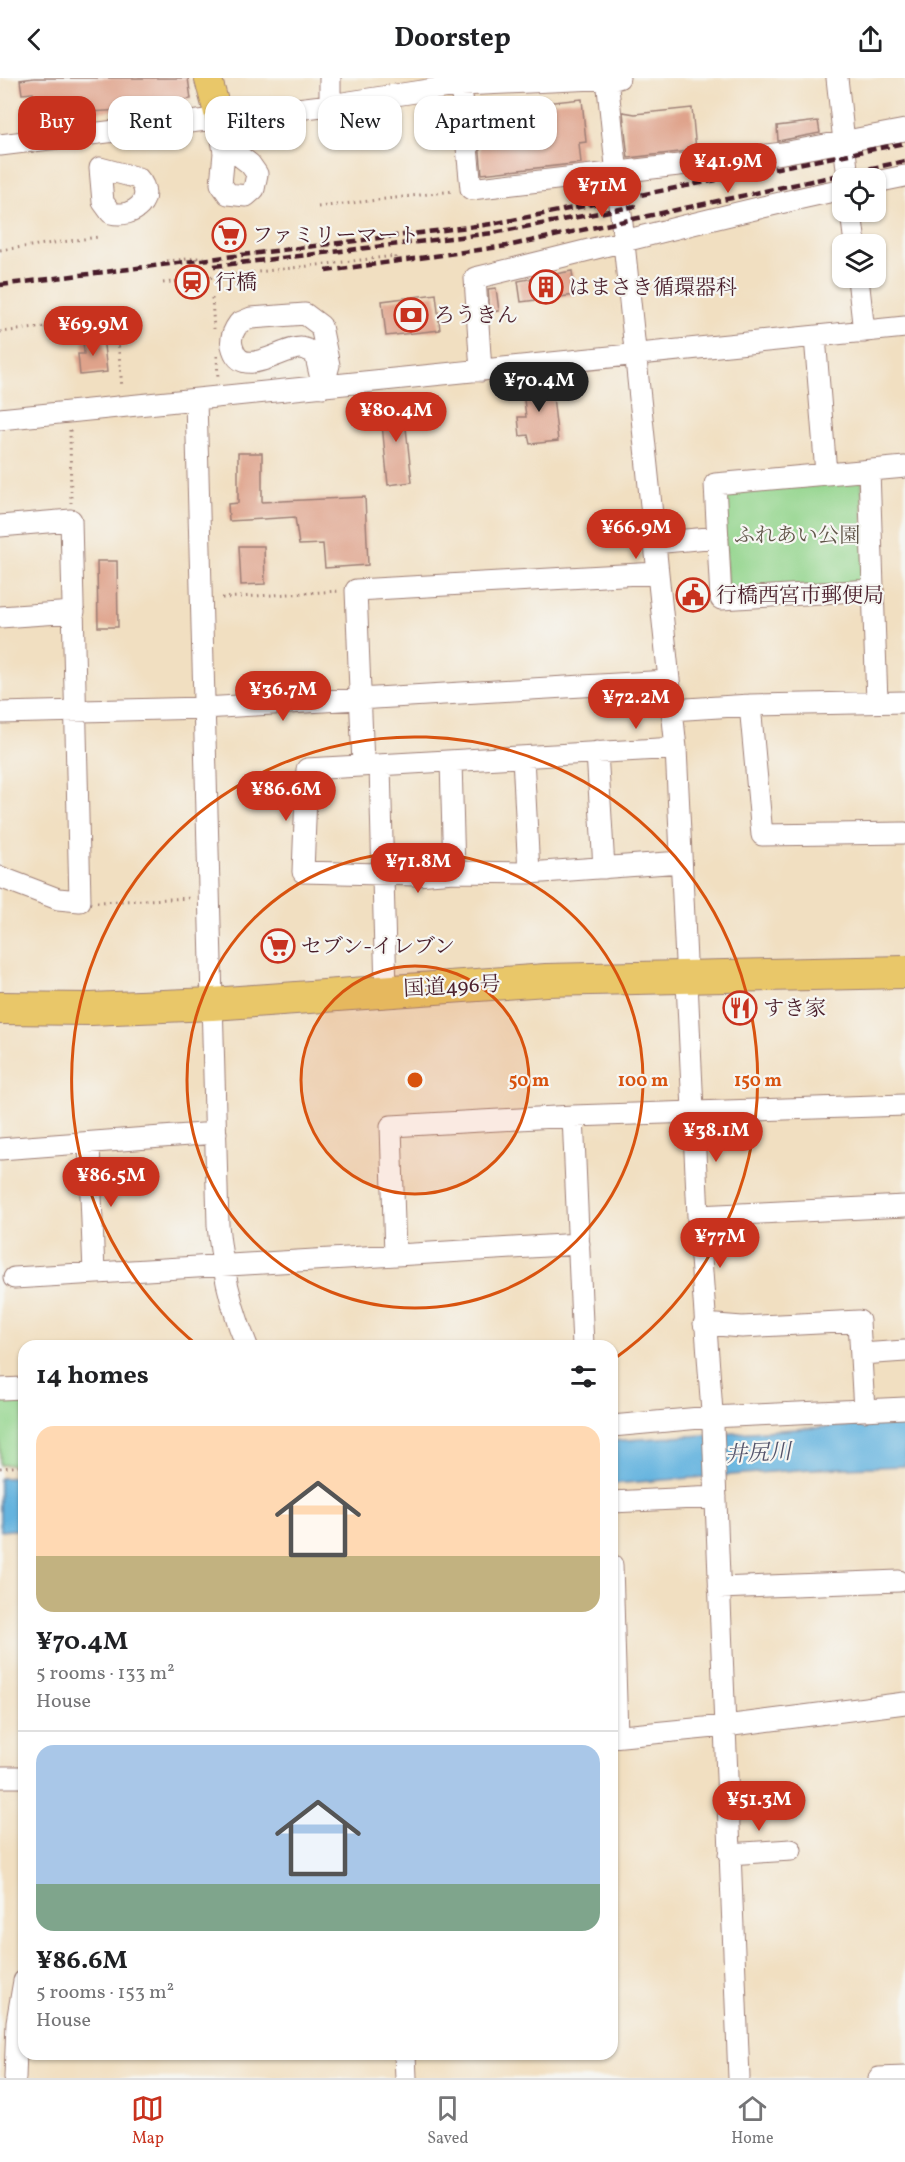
<!DOCTYPE html>
<html lang="en">
<head>
<meta charset="utf-8">
<style>
	body { margin:0; font-family:Vollkorn,"Noto Serif JP",serif; background:#f2f2f2; color:#202124; height:100vh; display:flex; flex-direction:column; font-size:22px; white-space:nowrap }
	* { box-sizing:border-box; margin:0 }
	p { font-size:20px; color:#757577 }
	.icon { flex:none; width:33px; height:33px; fill:none; stroke:currentColor; stroke-width:2; stroke-linecap:round; stroke-linejoin:round }
	.map { position:relative; flex:1; overflow:hidden }
	.sheet { position:absolute; left:18px; top:1262px; width:600px; height:720px; display:flex; flex-direction:column; background:#fff; border-radius:18px; box-shadow:0 2px 4px #0004 }
	.sheet>* { flex:none }
	.hud { position:absolute; left:18px; top:18px; width:600px; height:54px; display:flex; gap:12px }
	.controls { position:absolute; left:832px; top:90px; display:grid; gap:12px }
	.controls a { display:grid; place-items:center; width:54px; height:54px; border-radius:12px; background:#fff; box-shadow:0 2px 4px #0004; font-size:30px }
	.price { position:absolute; translate:-50% -51px; padding:0 14px; border-radius:21px; background:#c8321e; color:#fff; font-size:20px; line-height:39px; filter:drop-shadow(0 2px 3px #0008) }
	.price::after { content:''; position:absolute; left:50%; top:36px; width:18px; height:14px; margin-left:-9px; background:inherit; clip-path:polygon(0 0,100% 0,50% 100%) }
	.price.on { background:#222; color:#fff }
	ul { padding:0; list-style:none }
	li { display:grid; align-content:center; gap:12px; height:318px; padding:0 18px }
	li+li { border-top:2px solid #e0e0e0 }
	li span { display:grid; place-items:center; height:186px; border-radius:18px; color:#555 }
	li>.icon { margin-inline-start:auto }
	span .icon { width:108px; height:108px; fill:#fffc; stroke-width:1 }
	li b { font-size:26px }
	h2 { display:flex; justify-content:space-between; align-items:center; height:72px; padding:0 18px; font-size:26px }
	.pill { padding:0 21px; border-radius:18px; background:#fff; box-shadow:0 2px 4px #0004; font-size:21px; line-height:54px }
	.pill.on { background:#c8321e; color:#fff }
	header { display:flex; justify-content:space-between; align-items:center; height:78px; padding:0 18px; background:#fff; font-size:27px; font-weight:700 }
	.tab-bar { display:flex; justify-content:space-around; align-items:center; height:84px; border-top:2px solid #e0e0e0; background:#fff; font-size:16px; color:#757577 }
	.tab-bar a { display:grid; justify-items:center; gap:3px }
	.tab-bar .on { color:#c8321e }
	.map>svg:first-child { display:block }
	.green { fill:#92d48b; stroke:#6e7a5b; stroke-width:1.5 }
	.water { fill:#65b4df; stroke:#586a85; stroke-width:1.5 }
	.building { fill:#dfa38b }
	.lines { fill:none; stroke-linecap:round; stroke-linejoin:round }
	.minor-casing { stroke:#9e7f76; stroke-width:23 }
	.major-casing { stroke:#9e7f76; stroke-width:29 }
	.highway-casing { stroke:#9e7f76; stroke-width:34 }
	.path { stroke:#9e7f76; stroke-width:3; stroke-dasharray:1.5 4.5; stroke-linecap:butt }
	.minor { stroke:#fff; stroke-width:21 }
	.major { stroke:#e9c769; stroke-width:27 }
	.highway { stroke:#e9c769; stroke-width:32 }
	.rail { stroke:#4a1f2b; stroke-width:4.5; stroke-dasharray:9 4.5; stroke-linecap:butt }
	.ring { fill:none; stroke:#d8530f; stroke-width:3 }
	.labels { text-anchor:middle; stroke-width:4.5; stroke-linejoin:round; paint-order:stroke }
	.poi-label { font-size:21px; fill:#4a1f2b; stroke:#f6f6f2; text-anchor:start }
	.park-label { font-size:21px; fill:#605548; stroke:#f6f6f2 }
	.street-label { font-size:21px; fill:#4a1f2b; stroke:#f6f6f2 }
	.water-label { font-size:22px; font-style:italic; fill:#53536a; stroke:#f6f6f2 }
	.centre { fill:#d8530f; stroke:#f6f6f2; stroke-width:3 }
	.ring-label { font-size:18px; text-anchor:middle; font-weight:bold; fill:#d8530f; stroke:#f6f6f2; stroke-width:4.5; stroke-linejoin:round; paint-order:stroke }
</style>
</head>
<body>
<header><svg class="icon" aria-label="back" viewBox="0 0 24 24"><path d="M15 5l-7 7 7 7"/></svg>Doorstep<svg class="icon" aria-label="share" viewBox="0 0 24 24"><path d="M12 15V3M7 8l5-5 5 5M5 13v7h14v-7"/></svg></header>
<div class="map">
<svg width="905" height="2000" viewBox="0 0 905 2000">
	<rect width="100%" height="100%" fill="#f6f6f2"/>
	<filter id="ink" filterUnits="userSpaceOnUse"><feTurbulence type="fractalNoise" baseFrequency=".0167" numOctaves="2"/><feDisplacementMap in="SourceGraphic" scale="12" xChannelSelector="R" yChannelSelector="G"/><feConvolveMatrix kernelMatrix="1 2 1 2 8 2 1 2 1" color-interpolation-filters="sRGB"/></filter>
	<filter id="wash" filterUnits="userSpaceOnUse"><feTurbulence type="fractalNoise" baseFrequency=".008" numOctaves="4" result="noise"/><feDisplacementMap in="SourceGraphic" scale="24" xChannelSelector="R" yChannelSelector="G"/><feGaussianBlur stdDeviation="1.35" result="paint"/><feColorMatrix in="noise" values="0 0 0 0 0 0 0 0 0 0 0 0 0 0 0 0 0 1.4 0 .05"/><feComposite in="paint" operator="in"/></filter>
	<g filter="url(#wash)">
		<rect width="100%" height="100%" fill="#f1dfc1"/>
		<path class="green" d="M 857,399 L 862,404 L 865,502 L 860,507 L 732,513 L 727,509 L 721,411 Z
			M 24,1320 L 24,1386 L 0,1387 L 0,1321 Z"/>
		<path class="water" d="M 905,1344 L 905,1388 L 810,1391 L 612,1406 L 612,1363 Z
			M 24,1399 L 24,1451 L 0,1453 L 0,1400 Z"/>
		<g id="blocks">
			<path class="building" d="M 34,0 L 188,0 L 191,21 L 122,32 L 74,35 L 74,31 L 47,35 L 47,32 L 41,33 L 39,18 L 33,18 L 33,15 L 22,16 L 20,2 Z
				M 582,21 L 586,64 L 579,65 L 581,85 L 482,96 L 476,32 Z
				M 692,30 L 696,72 L 628,80 L 623,34 L 635,36 Z
				M 818,43 L 820,55 L 778,63 L 777,48 Z
				M 572,193 L 575,217 L 521,224 L 518,203 Z
				M 496,210 L 499,233 L 490,234 L 488,211 Z
				M 436,216 L 440,252 L 386,258 L 382,223 Z
				M 103,259 L 107,294 L 80,297 L 78,276 L 84,276 L 83,262 Z
				M 551,301 L 558,363 L 530,366 L 528,357 L 520,358 L 518,339 L 526,339 L 522,304 Z
				M 403,323 L 412,404 L 388,407 L 380,326 Z
				M 238,375 L 262,375 L 262,424 L 365,419 L 368,487 L 325,490 L 323,466 L 299,467 L 295,439 L 229,443 L 228,426 L 238,425 Z
				M 239,468 L 264,468 L 265,506 L 241,507 Z
				M 97,483 L 117,483 L 118,549 L 98,549 Z"/>
		</g>
	</g>
	<g filter="url(#ink)">
		<use href="#blocks" fill-opacity="0" stroke="#9e7f76" stroke-width="1.5"/>
		<g class="lines">
			<g class="minor-casing">
				<path id="minor" d="M 607,0 L 676,670 L 698,1138 L 713,1348 L 739,2000
					M 837,0 L 848,100
					M 471,1 L 461,7 L 471,111 L 783,75 L 905,52
					M 330,27 L 330,0
					M 219,40 L 231,60 L 237,76 L 250,86 L 257,96 L 254,111 L 246,118 L 228,116 L 221,106 L 224,75 Z
					M 0,67 L 330,27 L 461,7 L 619,0
					M 100,90 L 138,100 C 157,121 133,141 111,135 L 103,124 Z
					M 876,104 L 905,98
					M 851,134 L 855,166
					M 858,200 L 864,254
					M 305,236 L 321,248 L 329,287 L 323,309 L 315,275 C 311,274 305,270 301,270 C 283,269 243,302 233,271 C 229,261 233,253 239,245 L 251,240 Z
					M 815,259 L 826,395
					M 481,293 L 475,200 C 598,171 719,137 843,111
					M 196,322 L 218,1147 C 222,1190 230,1228 247,1268
					M 0,341 L 905,249
					M 869,393 L 877,624
					M 0,448 L 71,442 L 80,823 L 58,821 L 0,799
					M 654,465 L 718,459
					M 872,512 L 721,521 L 715,406 L 905,389
					M 0,539 L 74,534
					M 750,627 L 762,757 L 905,755
					M 671,632 L 750,627 L 905,624
					M 0,635 L 204,630 L 668,603
					M 676,670 L 307,691 L 303,794 L 417,797 L 454,794 L 529,795 L 681,784
					M 597,674 L 604,790
					M 523,679 L 529,795
					M 451,683 L 454,794
					M 363,687 L 356,512 L 657,495
					M 380,688 L 386,912
					M 573,1038 L 583,1268
					M 89,1066 L 94,1195
					M 0,1071 L 216,1055
					M 698,1138 L 905,1128
					M 395,1177 L 391,1048 L 573,1038 L 905,1027
					M 14,1200 L 579,1166
					M 704,1246 L 742,1249 L 859,1243 L 864,1333
					M 861,1276 L 905,1273
					M 0,1311 L 24,1310
					M 612,1348 L 711,1339 L 905,1330
					M 612,1424 L 716,1419
					M 612,1487 L 617,1658
					M 719,1510 L 899,1503
					M 612,1659 L 725,1648 L 905,1625
					M 0,1699 L 24,1699
					M 729,1776 L 791,1772
					M 405,1976 L 406,2000
					M 15,2000 L 17,1944 L 24,1903
					M 879,2000 L 905,1999"/>
			</g>
			<g class="major-casing">
				<path id="major" d="M 208,0 L 219,40"/>
			</g>
			<g class="highway-casing">
				<path id="highway" d="M 0,930 L 90,931 L 212,926 L 546,902 L 905,894"/>
			</g>
			<path class="path" d="M 318,129 L 454,113
				M 0,172 L 99,159
				M 167,183 L 208,179
				M 163,205 L 395,178 L 395,180
				M 212,220 L 214,251
				M 0,254 L 116,241 L 122,310
				M 217,278 L 218,301
				M 70,352 L 71,425
				M 222,520 L 340,513
				M 97,824 L 192,820
				M 0,1390 L 24,1388"/>
			<use href="#minor" class="minor"/>
			<use href="#major" class="major"/>
			<use href="#highway" class="highway"/>
			<path class="rail" d="M 214,188 L 493,155 L 636,128
				M 326,193 L 507,168 L 905,83
				M 0,207 L 492,146 L 905,65"/>
		</g>
	</g>
	<circle cx="415" cy="1002" r="114" fill="#d8530f" fill-opacity=".12"/>
	<g class="ring">
		<circle cx="415" cy="1002" r="114"/>
		<circle cx="415" cy="1002" r="228"/>
		<path d="M197 1267A343 343 0 1 1 614 1281"/>
	</g>
	<defs>
		<g id="supermarket-ring" transform="scale(1.725)"><circle r="9.5" fill="#f6f6f2" stroke="#c8321e" stroke-width="1.5"/><path d="M-6-5.5h2.5l.6 2H6L4.5 2H-2.5L-4.4-4H-6ZM-1.5 3.2a1.3 1.3 0 1 0 .1 0ZM3 3.2a1.3 1.3 0 1 0 .1 0Z" fill="#c8321e"/></g>
		<g id="station-ring" transform="scale(1.725)"><circle r="9.5" fill="#f6f6f2" stroke="#c8321e" stroke-width="1.5"/><path d="M-3-6H3Q5-6 5-4V2Q5 4 3 4L4.5 6H3L1.5 4h-3L-3 6H-4.5L-3 4Q-5 4-5 2V-4Q-5-6-3-6ZM-3.5-4v3h7v-3ZM-3.5 1v1.5H-2V1ZM2 1v1.5H3.5V1Z" fill="#c8321e"/></g>
		<g id="building-ring" transform="scale(1.725)"><circle r="9.5" fill="#f6f6f2" stroke="#c8321e" stroke-width="1.5"/><path d="M-4-6H4V6H1V3H-1V6H-4ZM-2.5-4.3h1.7v1.8h-1.7ZM.8-4.3h1.7v1.8H.8ZM-2.5-1h1.7V.8h-1.7ZM.8-1h1.7V.8H.8Z" fill="#c8321e"/></g>
		<g id="bank-ring" transform="scale(1.725)"><circle r="9.5" fill="#f6f6f2" stroke="#c8321e" stroke-width="1.5"/><path d="M-6-4H6V4H-6ZM0-2.3a2.3 2.3 0 1 0 0 4.6a2.3 2.3 0 1 0 0-4.6Z" fill="#c8321e"/></g>
		<g id="civic-ring" transform="scale(1.725)"><circle r="9.5" fill="#f6f6f2" stroke="#c8321e" stroke-width="1.5"/><path d="M-.6-6.5H3V-4.5H.6V-3L4-1V1h2V6H-6V1h2V-1L-.6-3ZM-1.2 2.5V6h2.4V2.5Z" fill="#c8321e"/></g>
		<g id="restaurant-ring" transform="scale(1.725)"><circle r="9.5" fill="#f6f6f2" stroke="#c8321e" stroke-width="1.5"/><path d="M-5-6h1v4h1v-4h1v4h1v-4h1v5L-1.5 .5V6h-2V.5L-5-1ZM5-6V6H3V1.5H1.5Q1.5-4 5-6Z" fill="#c8321e"/></g>
	</defs>
	<g fill-rule="evenodd">
		<use href="#supermarket-ring" x="229" y="157"/>
		<use href="#station-ring" x="192" y="204"/>
		<use href="#building-ring" x="546" y="209"/>
		<use href="#bank-ring" x="411" y="237"/>
		<use href="#civic-ring" x="693" y="517"/>
		<use href="#supermarket-ring" x="278" y="868"/>
		<use href="#restaurant-ring" x="740" y="930"/>
	</g>
	<g class="labels">
		<g class="poi-label">
			<text x="252" y="164">ファミリーマート</text>
			<text x="215" y="211">行橋</text>
			<text x="569" y="216">はまさき循環器科</text>
			<text x="434" y="244">ろうきん</text>
			<text x="716" y="524">行橋西宮市郵便局</text>
			<text x="301" y="875">セブン-イレブン</text>
			<text x="763" y="937">すき家</text>
		</g>
		<g class="park-label">
			<text x="797" y="464">ふれあい公園</text>
		</g>
		<g class="street-label">
			<text transform="translate(452 908) rotate(-3)" y="7">国道496号</text>
		</g>
		<g class="water-label">
			<text transform="translate(758 1374) rotate(-3)" y="8">井尻川</text>
		</g>
	</g>
	<circle cx="415" cy="1002" r="9" class="centre"/>
	<g class="ring-label">
		<text x="529" y="1008">50 m</text>
		<text x="643" y="1008">100 m</text>
		<text x="758" y="1008">150 m</text>
	</g>
</svg>
<div class="controls">
<a><svg class="icon" aria-label="locate" viewBox="0 0 24 24"><circle cx="12" cy="12" r="6"/><path d="M12 2v4M12 18v4M2 12h4M18 12h4"/></svg></a>
<a><svg class="icon" aria-label="layers" viewBox="0 0 24 24"><path d="M12 4l9 5-9 5-9-5zM3 14l9 5 9-5"/></svg></a>
</div>
<b class="price" style="left:728px;top:116px">¥41.9M</b>
<b class="price" style="left:602px;top:140px">¥71M</b>
<b class="price" style="left:93px;top:279px">¥69.9M</b>
<b class="price on" style="left:539px;top:335px">¥70.4M</b>
<b class="price" style="left:396px;top:365px">¥80.4M</b>
<b class="price" style="left:636px;top:482px">¥66.9M</b>
<b class="price" style="left:283px;top:644px">¥36.7M</b>
<b class="price" style="left:636px;top:652px">¥72.2M</b>
<b class="price" style="left:286px;top:744px">¥86.6M</b>
<b class="price" style="left:418px;top:816px">¥71.8M</b>
<b class="price" style="left:716px;top:1085px">¥38.1M</b>
<b class="price" style="left:111px;top:1130px">¥86.5M</b>
<b class="price" style="left:720px;top:1191px">¥77M</b>
<b class="price" style="left:759px;top:1754px">¥51.3M</b>
<div class="hud">
<a class="pill on">Buy</a>
<a class="pill">Rent</a>
<a class="pill">Filters</a>
<a class="pill">New</a>
<a class="pill">Apartment</a>
</div>
<section class="sheet">
<h2>14 homes<svg class="icon" aria-label="filters" viewBox="0 0 24 24"><path d="M4 7h16M4 17h16"/><circle cx="9" cy="7" r="2"/><circle cx="15" cy="17" r="2"/></svg></h2>
<ul>
<li><span style="background:linear-gradient(#ffd9b3 70%,#c2b280 0)"><svg class="icon" aria-label="home" viewBox="0 0 24 24"><path d="M3 11l9-7 9 7M6 9v11h12V9"/></svg></span><div><b>¥70.4M</b><p>5 rooms · 133 m²</p><p>House</p></div></li>
<li><span style="background:linear-gradient(#a9c7e8 75%,#7fa58c 0)"><svg class="icon" aria-label="home" viewBox="0 0 24 24"><path d="M3 11l9-7 9 7M6 9v11h12V9"/></svg></span><div><b>¥86.6M</b><p>5 rooms · 153 m²</p><p>House</p></div></li>
</ul>
</section>
</div>
<nav class="tab-bar">
<a class="on"><svg class="icon" aria-label="map" viewBox="0 0 24 24"><path d="M3 6l6-2 6 2 6-2v14l-6 2-6-2-6 2zM9 4v14M15 6v14"/></svg>Map</a>
<a><svg class="icon" aria-label="saved" viewBox="0 0 24 24"><path d="M7 4h10v16l-5-4-5 4z"/></svg>Saved</a>
<a><svg class="icon" aria-label="home" viewBox="0 0 24 24"><path d="M3 11l9-7 9 7M6 9v11h12V9"/></svg>Home</a>
</nav>
</body>
</html>
